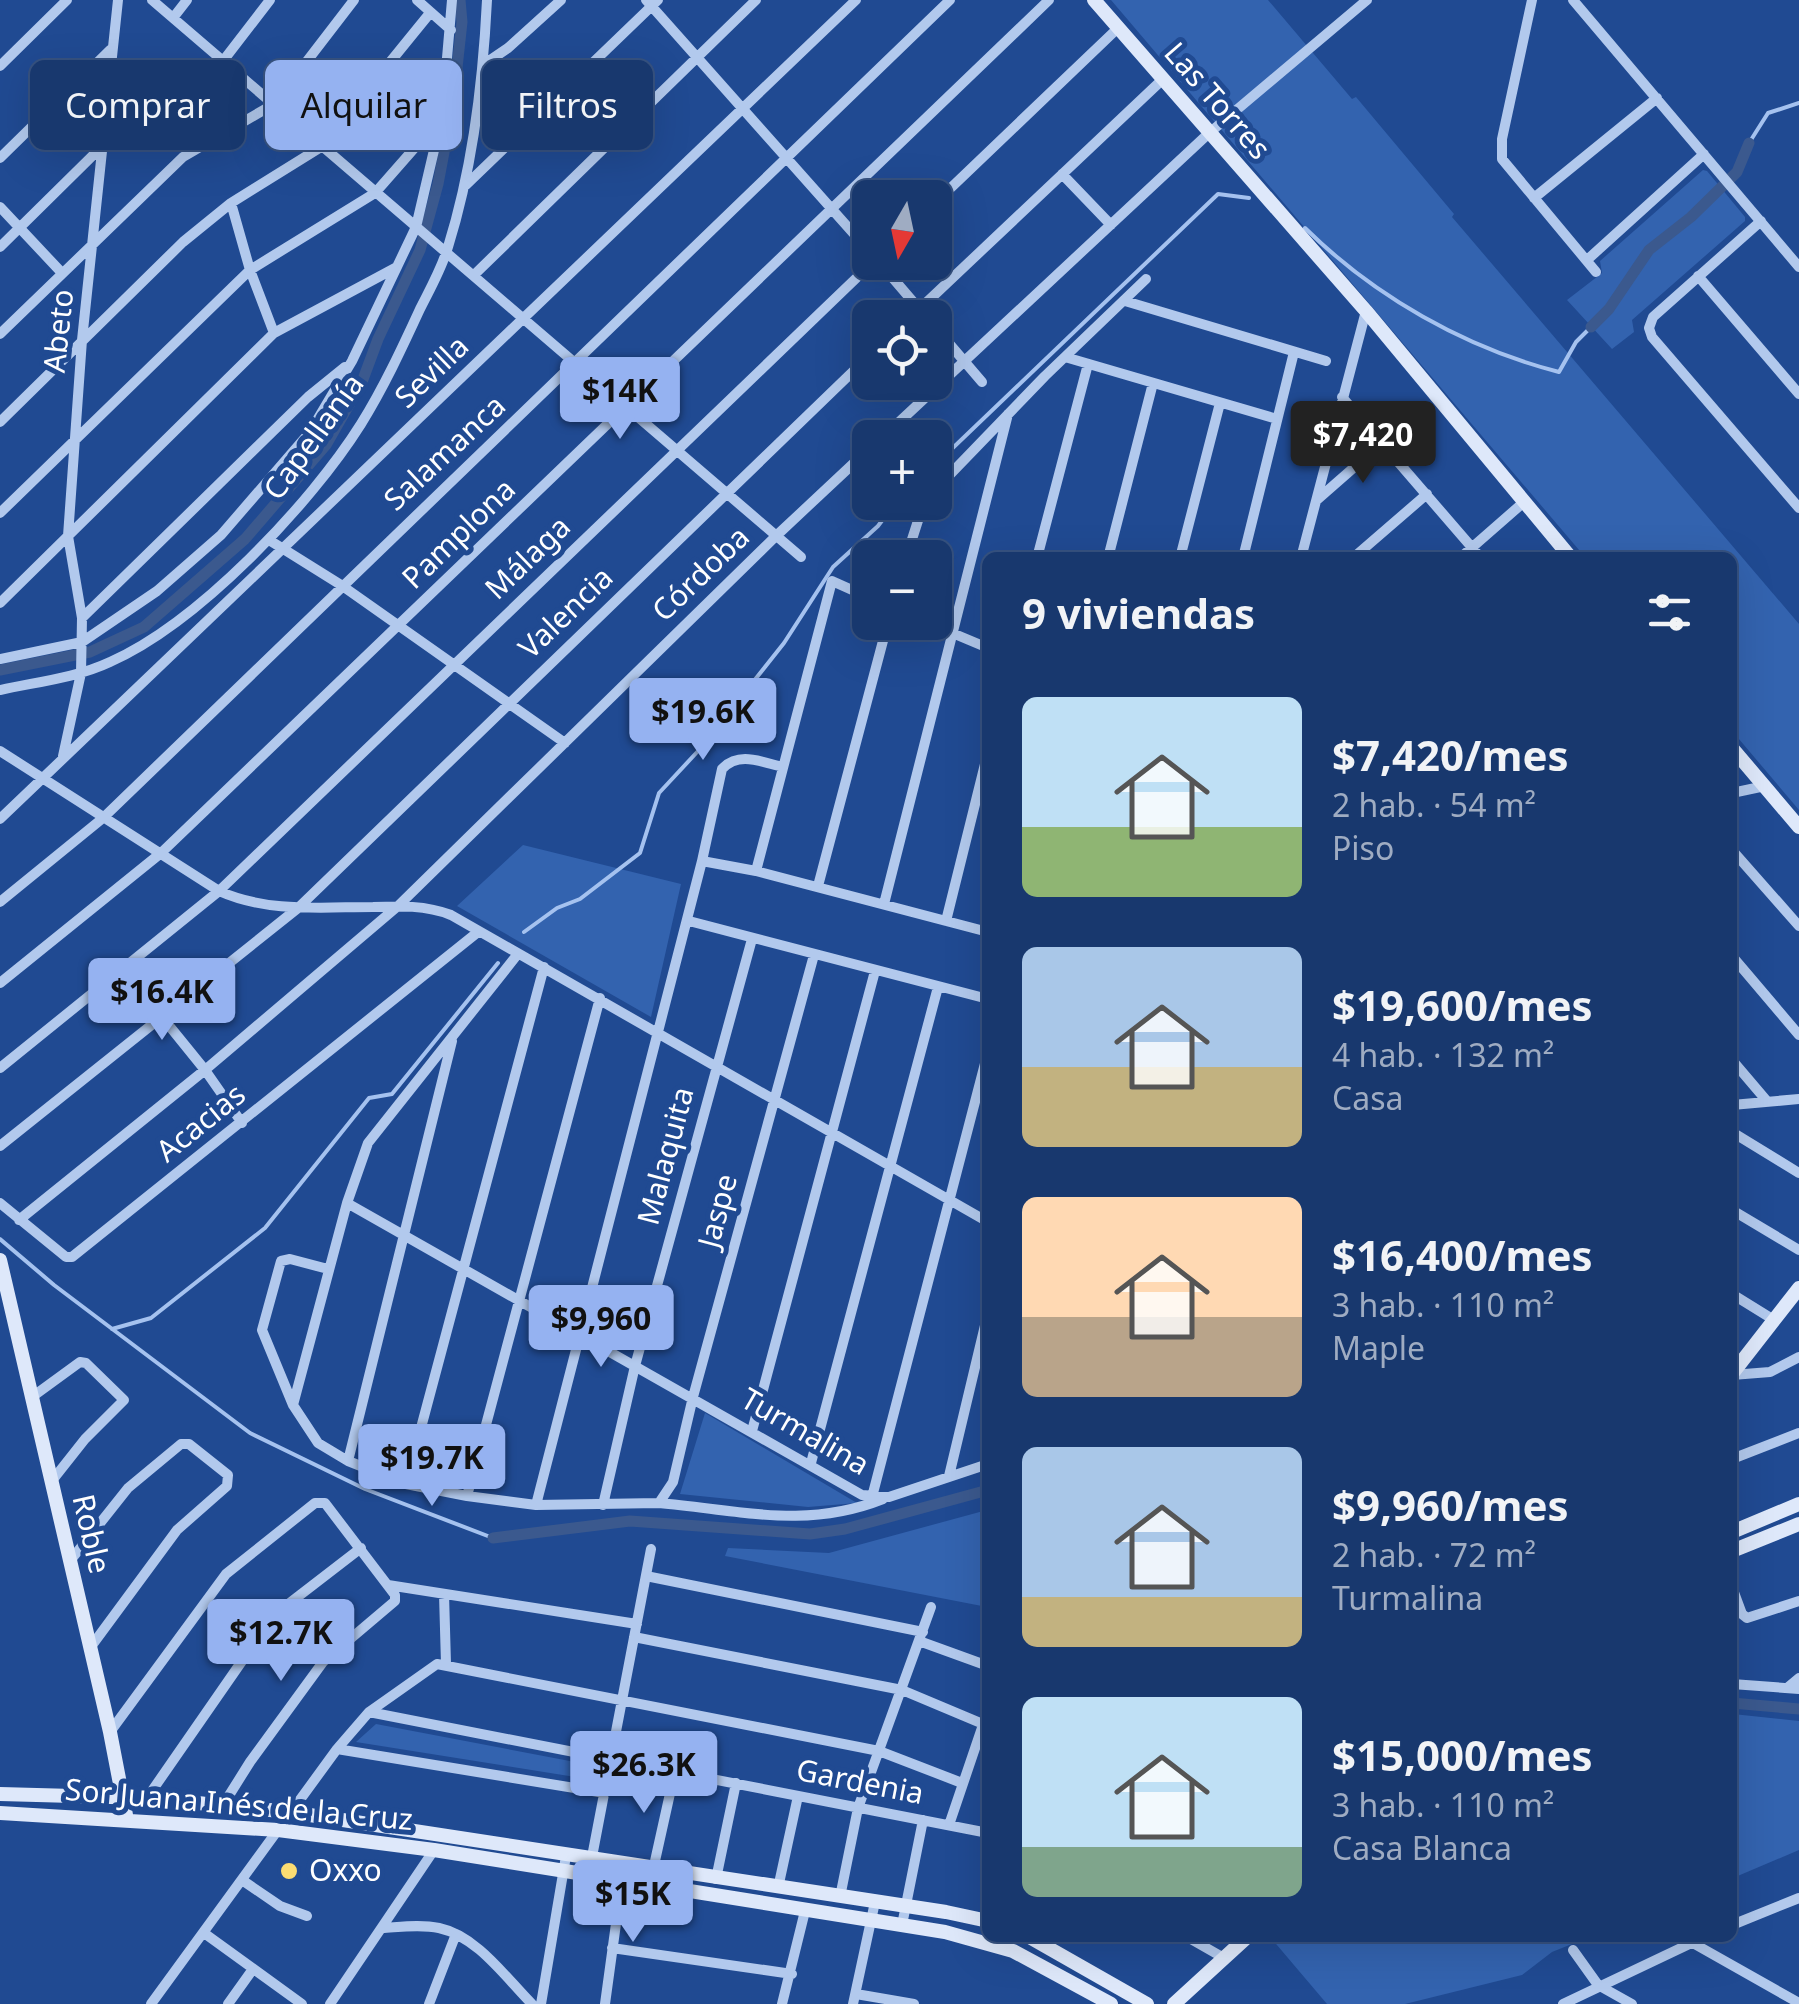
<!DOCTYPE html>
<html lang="es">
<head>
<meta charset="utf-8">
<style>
	body { margin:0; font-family:"Noto Sans",sans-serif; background:#213f73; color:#f1f3f6; height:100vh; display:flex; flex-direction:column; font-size:38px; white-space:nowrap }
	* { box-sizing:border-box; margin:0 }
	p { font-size:32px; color:#9facc2 }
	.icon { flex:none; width:55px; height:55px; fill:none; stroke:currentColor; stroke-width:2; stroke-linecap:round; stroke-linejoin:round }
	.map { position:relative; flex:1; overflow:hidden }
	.drawer { position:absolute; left:982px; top:552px; width:755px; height:1390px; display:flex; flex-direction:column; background:#18386e; border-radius:15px; box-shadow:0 10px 40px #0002,0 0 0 2px #365281 }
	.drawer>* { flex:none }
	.hud { position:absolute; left:30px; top:60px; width:802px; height:90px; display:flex; gap:20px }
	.needle { width:65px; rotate:189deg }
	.fabs { position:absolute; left:852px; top:180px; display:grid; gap:20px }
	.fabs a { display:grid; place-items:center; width:100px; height:100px; border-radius:15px; background:#18386e; box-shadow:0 10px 40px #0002,0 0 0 2px #365281; font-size:50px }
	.price { position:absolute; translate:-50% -85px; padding:0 22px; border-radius:10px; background:#95b2f1; color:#111; font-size:32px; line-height:65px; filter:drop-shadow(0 2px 5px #0008) }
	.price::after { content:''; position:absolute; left:50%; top:60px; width:30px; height:22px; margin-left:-15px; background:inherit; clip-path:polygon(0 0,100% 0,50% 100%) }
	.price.on { background:#222; color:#fff }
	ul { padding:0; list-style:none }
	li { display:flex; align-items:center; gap:30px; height:250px; padding:0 40px }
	li span { display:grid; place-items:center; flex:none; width:280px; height:200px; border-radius:15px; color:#555 }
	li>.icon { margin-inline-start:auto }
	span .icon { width:120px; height:120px; fill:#fffc; stroke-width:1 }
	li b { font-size:42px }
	h2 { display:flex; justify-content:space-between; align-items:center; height:120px; padding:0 40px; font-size:42px }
	.chip { padding:0 35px; border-radius:15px; background:#18386e; box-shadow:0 10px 40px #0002,0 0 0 2px #365281; font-size:35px; line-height:90px }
	.chip.on { background:#95b2f1; color:#111 }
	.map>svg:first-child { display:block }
	.green { fill:#3363af }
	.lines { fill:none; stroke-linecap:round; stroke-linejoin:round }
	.stream { stroke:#a5c2ef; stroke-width:4 }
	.canal { stroke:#3b598e; stroke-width:11 }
	.street { stroke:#b2c9ed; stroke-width:10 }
	.secondary { stroke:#dee8fa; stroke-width:14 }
	.poi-dot { fill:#fbdc72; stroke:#204a92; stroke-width:4 }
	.labels { text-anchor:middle; stroke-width:10; stroke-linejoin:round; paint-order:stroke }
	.street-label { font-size:30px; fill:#fff; stroke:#204a92 }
	.poi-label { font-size:30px; fill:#fff; stroke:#204a92; text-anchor:start }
</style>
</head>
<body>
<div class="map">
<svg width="1799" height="2004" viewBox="0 0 1799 2004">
	<rect width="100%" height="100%" fill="#204a92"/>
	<path class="green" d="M 1111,0 L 1268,0 L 1352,99 L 1356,97 L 1454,214 L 1452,217 L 1799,624 L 1799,810 L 1733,732 L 1732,558 L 1585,557 Z
		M 1703,170 L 1707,171 L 1745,217 L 1745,221 L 1632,320 L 1634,332 L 1612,349 L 1567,300 L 1602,273 L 1600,261 Z
		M 523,845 L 681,884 L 651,1017 L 457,906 Z
		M 705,1413 L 857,1503 L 808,1507 L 680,1494 Z
		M 987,1510 L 987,1607 L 725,1556 L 728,1548 L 829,1553 Z
		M 1733,1714 L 1799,1721 L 1799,1850 L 1733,1878 Z
		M 376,1724 L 596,1766 L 594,1780 L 356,1742 Z
		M 1271,1938 L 1587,1938 L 1552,1952 L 1522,1975 L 1405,2004 L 1327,2004 Z"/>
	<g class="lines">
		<path class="stream" d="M 1749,143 L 1768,113 L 1799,103
			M 1305,228 C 1374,296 1465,348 1559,372 L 1576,342 L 1591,327
			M 935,465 L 1218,194 L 1249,198
			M 524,932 L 557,908 L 580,899 L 640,853 L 659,793 L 699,750 L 784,643 L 833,567 L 878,526 L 896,502
			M 0,1239 L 54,1285 L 250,1433 L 365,1489 L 493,1538
			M 112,1329 L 151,1318 L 265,1228 L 369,1098 L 392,1094 L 498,963"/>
		<path class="canal" d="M 1591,327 L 1609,309 L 1649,250 L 1691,217 L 1737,172 L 1749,143
			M 0,670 L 90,652 L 144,627 L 245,539 L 326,445 L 362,382 L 378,339 L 420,250 L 438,184 L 453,105 L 462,22 L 460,0
			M 493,1538 L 630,1521 L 810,1534 L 845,1529 L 988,1490
			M 1732,1703 L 1799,1709"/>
		<path class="street" d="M 152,0 L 801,557
			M 417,0 L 451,30
			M 646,0 L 870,252
			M 1532,0 L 1502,139 L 1502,159 L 1596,272
			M 1573,0 L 1799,267
			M 173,18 L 187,0
			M 483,65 L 508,48 L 561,0
			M 0,66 L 67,0
			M 0,158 L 110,50
			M 1062,174 L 1111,225
			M 466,185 L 658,0
			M 1534,198 L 1657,98
			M 231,203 L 250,270 L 274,333
			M 935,203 L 1118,28
			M 0,207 L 62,273
			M 1761,221 L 1653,317 L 1649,328 L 1652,337 L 1799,508
			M 0,247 L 148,101 L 223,61 L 270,0
			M 1587,260 L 1704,154
			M 879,262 L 927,318
			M 474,275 L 756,0
			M 1698,276 L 1799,394
			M 1125,301 L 1326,361
			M 910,318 L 1162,80
			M 935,327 L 982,382
			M 0,334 L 183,157 L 274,104 L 354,0
			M 1065,357 L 1277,419
			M 1342,397 L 1481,558
			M 0,422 L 183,242 L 231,203 L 321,147 L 430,13
			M 882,438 L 1208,134 L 1367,0
			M 935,490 L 1045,376 L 1146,279
			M 1318,499 L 1383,442
			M 0,513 L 250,270 L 375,193 L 440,119
			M 269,540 L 341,585 L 565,743
			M 906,558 L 924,502
			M 1037,558 L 1088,364
			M 1108,558 L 1153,383
			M 1180,558 L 1220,403
			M 1243,558 L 1294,352
			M 1301,558 L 1366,311
			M 1353,558 L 1427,494
			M 1460,558 L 1524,502
			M 0,603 L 274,333 L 397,267
			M 82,618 L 308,397 L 345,367
			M 926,622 L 988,648
			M 0,659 L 82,642 L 157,591 L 221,535 L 310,432 L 352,361 L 416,227 L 442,116 L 452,0
			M 0,690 C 36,682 76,678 110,662 C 198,623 310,505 361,424 C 384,387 402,348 420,309 C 430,289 442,268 448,247 C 473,167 483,83 487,0
			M 0,751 L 219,891 C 268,913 321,907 373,907 C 399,906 426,905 451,915 L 988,1222
			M 63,756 L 81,673 L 82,618 L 68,536 L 82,340 L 118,0
			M 1732,793 L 1765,786
			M 0,819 L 856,0
			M 1732,850 L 1799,926
			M 702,861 L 722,769 C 739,751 761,762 783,767
			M 756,871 L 988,932
			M 818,886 L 888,622
			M 0,902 L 103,818 L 950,0
			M 884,904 L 1008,414
			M 689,921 L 988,999
			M 946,921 L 988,752
			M 1732,956 L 1799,1035
			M 124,970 L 205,1070 L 242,1123
			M 0,983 L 161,853 L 1049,0
			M 1732,1060 L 1766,1100
			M 0,1068 L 219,891 L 873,262
			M 1732,1105 L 1799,1099
			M 1732,1132 L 1799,1173
			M 0,1146 L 298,908 L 870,355
			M 0,1203 L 66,1257 L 72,1257 L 478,932
			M 347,1203 L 862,1495 L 889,1497 L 988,1464
			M 1732,1210 L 1799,1250
			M 19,1220 L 205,1070 L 398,906 L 776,536 L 870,448
			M 328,1269 L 290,1259 L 281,1261 L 262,1330 L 293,1405 L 318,1443 L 348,1461 L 406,1484 L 467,1496 L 536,1505 L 659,1503 L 673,1482 L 693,1397 L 814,955
			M 1732,1294 L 1774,1320
			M 1732,1375 L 1770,1372 L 1799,1357
			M 32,1397 L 80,1362 L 86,1363 L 124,1400 L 85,1439 L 51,1482
			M 293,1405 L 347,1203 L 368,1143 L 517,955
			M 752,1431 L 875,971
			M 1732,1459 L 1799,1433
			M 348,1461 L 452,1041
			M 811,1463 L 938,987
			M 949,1476 L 988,1313
			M 406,1484 L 544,967
			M 467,1496 L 600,998
			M 872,1497 L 988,1052
			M 659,1503 C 739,1510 805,1530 883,1499
			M 536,1505 L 702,861 L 756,871 L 832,581 L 870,598
			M 603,1505 L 635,1366 L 752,939
			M 70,1561 L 128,1488 L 181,1444 L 189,1444 L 228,1475 L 227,1486 L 177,1530 L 90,1648
			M 646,1576 L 923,1632
			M 388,1585 L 637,1624
			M 1732,1587 L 1742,1614 L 1747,1618 L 1799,1601
			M 444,1594 L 446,1664
			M 634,1637 L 902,1690 L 983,1724
			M 919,1641 L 988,1666
			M 1732,1684 L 1799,1689
			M 1787,1688 L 1799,1678
			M 369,1712 L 988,1833
			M 110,1732 L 226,1574 L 315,1503 L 325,1503 L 395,1595 L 395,1601 L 323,1662 L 250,1762 L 223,1805
			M 337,1749 L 605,1793
			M 147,1798 L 267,1625 L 278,1612 L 361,1548
			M 949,1825 L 988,1710
			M 591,1862 L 651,1549
			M 653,1870 L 675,1771
			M 716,1879 L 736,1783
			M 242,1880 L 280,1906 L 307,1916
			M 778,1888 L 798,1796
			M 840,1897 L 858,1808 L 931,1607
			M 902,1925 L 923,1820
			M 1732,1925 L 1799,1898
			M 382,1928 C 400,1927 421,1924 439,1928 C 477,1936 506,1978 532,2004
			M 204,1933 L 302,2004
			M 1189,1938 L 1224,1958
			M 1691,1942 L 1799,2003
			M 612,1948 L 792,1974
			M 1573,1950 L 1598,1985 L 1632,2004
			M 856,1994 L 914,2004
			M 151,2004 L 337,1749 L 369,1712 L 437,1664 L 879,1751 L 962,1783
			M 228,2004 L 253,1969
			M 330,2004 L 434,1850
			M 429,2004 L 456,1934
			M 541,2004 L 566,1856
			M 605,2004 L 622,1880
			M 782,2004 L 805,1911
			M 853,2004 L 875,1902
			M 1563,2004 L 1702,1938"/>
		<path class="secondary" d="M 1094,0 L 1366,311 L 1571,558
			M 1732,748 L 1799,827
			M 0,1260 L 110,1732 L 127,1820
			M 1732,1374 L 1799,1288
			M 1732,1532 L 1799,1504
			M 1732,1551 L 1799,1524
			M 0,1794 L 147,1798 L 290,1812 L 946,1912 L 988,1921
			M 0,1813 L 278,1830 L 434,1850 L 945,1932 L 1013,1951 L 1111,2004
			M 1031,1938 L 1147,2004
			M 1174,2004 L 1246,1938"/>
	</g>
	<circle class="poi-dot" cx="289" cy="1871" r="10"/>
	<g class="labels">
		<g class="street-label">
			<text transform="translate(1217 101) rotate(49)" y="10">Las Torres</text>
			<text transform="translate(59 331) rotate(-84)" y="10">Abeto</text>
			<text transform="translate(432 372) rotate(-44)" y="10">Sevilla</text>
			<text transform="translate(314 437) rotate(-54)" y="10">Capellanía</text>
			<text transform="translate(445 453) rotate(-43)" y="10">Salamanca</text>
			<text transform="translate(459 534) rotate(-44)" y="10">Pamplona</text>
			<text transform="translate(528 558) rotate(-44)" y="10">Málaga</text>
			<text transform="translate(701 574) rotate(-44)" y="10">Córdoba</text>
			<text transform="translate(566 613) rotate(-44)" y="10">Valencia</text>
			<text transform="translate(201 1123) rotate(-39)" y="10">Acacias</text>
			<text transform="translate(666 1156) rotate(-75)" y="10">Malaquita</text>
			<text transform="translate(718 1211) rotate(-75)" y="10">Jaspe</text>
			<text transform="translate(805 1432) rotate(30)" y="10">Turmalina</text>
			<text transform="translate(91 1534) rotate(77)" y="10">Roble</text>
			<text transform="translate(860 1782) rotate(11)" y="10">Gardenia</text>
			<text transform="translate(239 1805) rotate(5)" y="10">Sor Juana Inés de la Cruz</text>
		</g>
		<g class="poi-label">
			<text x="309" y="1881">Oxxo</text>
		</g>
	</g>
</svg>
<div class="fabs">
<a><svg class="needle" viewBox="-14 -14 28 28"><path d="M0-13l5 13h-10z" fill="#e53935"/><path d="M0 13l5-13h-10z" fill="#9facc2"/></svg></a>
<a><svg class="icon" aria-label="locate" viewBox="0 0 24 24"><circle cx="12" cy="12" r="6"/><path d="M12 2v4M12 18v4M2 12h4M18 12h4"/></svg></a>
<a>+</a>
<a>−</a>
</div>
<b class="price" style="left:620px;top:442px">$14K</b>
<b class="price on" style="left:1363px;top:486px">$7,420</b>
<b class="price" style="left:703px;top:763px">$19.6K</b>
<b class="price" style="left:162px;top:1043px">$16.4K</b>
<b class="price" style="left:601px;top:1370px">$9,960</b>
<b class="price" style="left:432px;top:1509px">$19.7K</b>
<b class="price" style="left:281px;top:1684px">$12.7K</b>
<b class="price" style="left:644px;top:1816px">$26.3K</b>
<b class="price" style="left:633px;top:1945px">$15K</b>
<div class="hud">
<a class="chip">Comprar</a>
<a class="chip on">Alquilar</a>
<a class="chip">Filtros</a>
</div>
<section class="drawer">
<h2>9 viviendas<svg class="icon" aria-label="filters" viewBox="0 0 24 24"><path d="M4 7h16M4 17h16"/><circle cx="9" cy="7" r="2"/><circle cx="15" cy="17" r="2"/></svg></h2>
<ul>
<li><span style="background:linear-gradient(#bfe0f5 65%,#8fb573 0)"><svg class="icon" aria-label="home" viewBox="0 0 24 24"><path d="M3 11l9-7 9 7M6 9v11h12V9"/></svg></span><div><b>$7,420/mes</b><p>2 hab. · 54 m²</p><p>Piso</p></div></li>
<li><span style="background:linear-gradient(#a9c7e8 60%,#c2b280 0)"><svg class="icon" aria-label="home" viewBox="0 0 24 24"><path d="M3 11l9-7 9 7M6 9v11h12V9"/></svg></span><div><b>$19,600/mes</b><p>4 hab. · 132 m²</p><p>Casa</p></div></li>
<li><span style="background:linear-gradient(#ffd9b3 60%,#b9a48a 0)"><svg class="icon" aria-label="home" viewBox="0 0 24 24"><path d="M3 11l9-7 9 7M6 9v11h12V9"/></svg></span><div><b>$16,400/mes</b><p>3 hab. · 110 m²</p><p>Maple</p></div></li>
<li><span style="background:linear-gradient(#a9c7e8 75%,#c2b280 0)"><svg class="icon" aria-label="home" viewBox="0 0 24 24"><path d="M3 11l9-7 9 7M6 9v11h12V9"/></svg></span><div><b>$9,960/mes</b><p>2 hab. · 72 m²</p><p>Turmalina</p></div></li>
<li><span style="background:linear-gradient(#bfe0f5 75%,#7fa58c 0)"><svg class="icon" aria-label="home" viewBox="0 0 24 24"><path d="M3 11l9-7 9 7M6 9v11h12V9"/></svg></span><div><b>$15,000/mes</b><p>3 hab. · 110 m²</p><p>Casa Blanca</p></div></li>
</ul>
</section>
</div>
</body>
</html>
